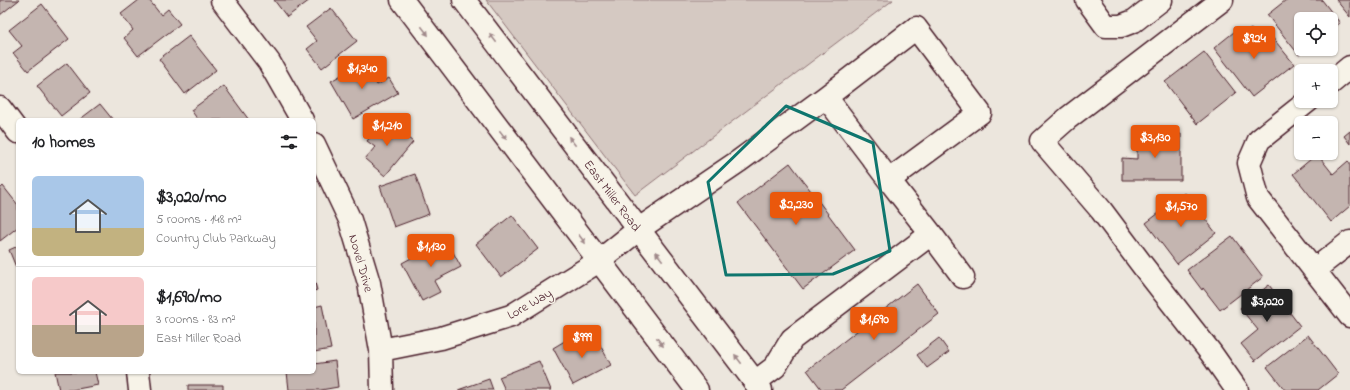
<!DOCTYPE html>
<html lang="en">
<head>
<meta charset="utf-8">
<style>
	body { margin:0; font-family:"Indie Flower",sans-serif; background:#f6f6f6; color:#202124; height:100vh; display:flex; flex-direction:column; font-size:15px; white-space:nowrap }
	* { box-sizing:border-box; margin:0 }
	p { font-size:13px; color:#757577 }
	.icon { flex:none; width:22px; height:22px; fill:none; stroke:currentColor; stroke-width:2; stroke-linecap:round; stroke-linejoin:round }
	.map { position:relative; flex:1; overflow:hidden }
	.details { position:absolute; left:16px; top:118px; width:300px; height:256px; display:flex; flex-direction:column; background:#fff; border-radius:6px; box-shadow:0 1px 3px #0004 }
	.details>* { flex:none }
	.tools { position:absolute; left:1294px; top:12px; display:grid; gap:8px }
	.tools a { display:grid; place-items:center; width:44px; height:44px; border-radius:6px; background:#fff; box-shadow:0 1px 3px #0004; font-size:20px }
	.price { position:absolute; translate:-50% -34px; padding:0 9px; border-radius:4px; background:#ea580c; color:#fff; font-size:13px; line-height:26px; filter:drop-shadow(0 1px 2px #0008) }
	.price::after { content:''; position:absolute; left:50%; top:24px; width:12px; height:9px; margin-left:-6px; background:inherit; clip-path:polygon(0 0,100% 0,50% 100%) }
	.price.current { background:#222; color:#fff }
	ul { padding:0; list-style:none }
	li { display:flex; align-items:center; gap:12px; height:100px; padding:0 16px }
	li+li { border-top:1px solid #e0e0e0 }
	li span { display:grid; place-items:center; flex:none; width:112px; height:80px; border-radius:6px; color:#555 }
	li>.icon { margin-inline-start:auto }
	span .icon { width:48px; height:48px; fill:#fffc; stroke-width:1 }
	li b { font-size:17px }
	h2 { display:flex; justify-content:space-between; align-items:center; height:48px; padding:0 16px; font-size:17px }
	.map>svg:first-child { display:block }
	.green { fill:#d5c9c2; stroke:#907476 }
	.building { fill:#c4b5b0; stroke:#4a1f2b }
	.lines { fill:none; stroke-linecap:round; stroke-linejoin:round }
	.minor-casing { stroke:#4a1f2b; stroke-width:25 }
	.major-casing { stroke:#4a1f2b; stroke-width:25 }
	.minor { stroke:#f7f3e8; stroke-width:22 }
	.major { stroke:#f7f3e8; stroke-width:22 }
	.oneway { fill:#a0898a }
	.marked { fill:none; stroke:#0f766e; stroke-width:3; stroke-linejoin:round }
	.labels { text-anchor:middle; stroke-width:3; stroke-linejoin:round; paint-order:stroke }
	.street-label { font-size:13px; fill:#4a1f2b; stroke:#f7f3e8 }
</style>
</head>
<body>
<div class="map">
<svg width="1350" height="390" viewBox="0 0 1350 390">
	<rect width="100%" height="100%" fill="#ece6dd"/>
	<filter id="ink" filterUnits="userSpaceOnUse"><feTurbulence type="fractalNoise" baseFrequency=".025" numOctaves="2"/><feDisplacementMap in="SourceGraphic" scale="8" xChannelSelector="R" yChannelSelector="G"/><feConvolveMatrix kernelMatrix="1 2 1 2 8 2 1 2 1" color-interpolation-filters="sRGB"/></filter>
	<g filter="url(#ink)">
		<path class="green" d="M 486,0 L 893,0 L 635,195 Z"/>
		<path class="building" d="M 0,0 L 19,0 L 0,15 Z
			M 139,0 L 149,0 L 161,15 L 168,9 L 180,24 L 138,56 L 124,38 L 133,30 L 121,14 Z
			M 274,0 L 310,0 L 287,17 Z
			M 1286,0 L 1322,0 L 1340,23 L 1331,30 L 1331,19 L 1301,19 L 1301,49 L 1307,49 L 1299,55 L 1267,15 Z
			M 1336,0 L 1350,0 L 1350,17 Z
			M 42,4 L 69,39 L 28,71 L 13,53 L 22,46 L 9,30 Z
			M 331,8 L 357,41 L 322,68 L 307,49 L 317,41 L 306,27 Z
			M 1251,29 L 1258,38 L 1267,31 L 1294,64 L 1252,97 L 1214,48 L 1234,32 L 1239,38 Z
			M 189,36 L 216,70 L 185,94 L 159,59 Z
			M 1204,52 L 1236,93 L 1197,124 L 1165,82 Z
			M 364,62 L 377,85 L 389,78 L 398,93 L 353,119 L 331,81 Z
			M 67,63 L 90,93 L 61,116 L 37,86 Z
			M 224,86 L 249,120 L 198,120 L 191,110 Z
			M 100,104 L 113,120 L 79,120 Z
			M 385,119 L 413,142 L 385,176 L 365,159 L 375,147 L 367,141 Z
			M 1350,131 L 1350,144 L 1344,136 Z
			M 1137,134 L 1181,134 L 1181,180 L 1122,180 L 1122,158 L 1137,159 Z
			M 1317,154 L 1333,174 L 1348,161 L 1350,163 L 1350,206 L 1331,222 L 1293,174 Z
			M 790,163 L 855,250 L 803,289 L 738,203 Z
			M 415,174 L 429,214 L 394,227 L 380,186 Z
			M 3,186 L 18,205 L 18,227 L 0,241 L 0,189 Z
			M 1185,193 L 1216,233 L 1177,264 L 1146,223 Z
			M 512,215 L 538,249 L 501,277 L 476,244 Z
			M 1232,236 L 1263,277 L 1220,310 L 1203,288 L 1202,290 L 1187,270 Z
			M 446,239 L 461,267 L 434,281 L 440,292 L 422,301 L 402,263 Z
			M 18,246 L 18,272 L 9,250 Z
			M 314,279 L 317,290 L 314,291 Z
			M 917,284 L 939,314 L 841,390 L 822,390 L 807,370 Z
			M 1269,285 L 1300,326 L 1255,361 L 1241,344 L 1258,330 L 1240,308 Z
			M 322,305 L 331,349 L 314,352 L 314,307 Z
			M 594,334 L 611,365 L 573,385 L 553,348 L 568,339 L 572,346 Z
			M 1308,335 L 1338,374 L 1318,390 L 1285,390 L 1267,367 Z
			M 939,338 L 949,352 L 927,368 L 917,355 Z
			M 335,361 L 338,387 L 321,390 L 289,390 L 287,372 L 314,372 L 314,364 Z
			M 539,361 L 551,390 L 505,390 L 499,377 Z
			M 55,372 L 95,372 L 98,385 L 72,390 L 59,390 Z
			M 489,379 L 493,390 L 458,390 Z
			M 188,385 L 223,385 L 223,390 L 188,390 Z"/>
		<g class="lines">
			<g class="minor-casing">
				<path id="minor" d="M 222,0 L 269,62 L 302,120
					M 1087,0 L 1106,26 L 1121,26 L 1134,21 L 1161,0
					M 1222,0 L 1068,118 L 1042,141 L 1101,210 L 1143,266 L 1211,353 L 1237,390
					M 1331,83 L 1350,67
					M 826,97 L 889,180
					M 1308,101 L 1259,140 L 1249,163 L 1258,198 L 1350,316
					M 0,108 L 18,132
					M 314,144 L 350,220 L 369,283 L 381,350 L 382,390
					M 931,234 L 963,277
					M 1314,270 L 1350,242
					M 381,350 L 441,338 L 511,316 L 599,261 L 639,229 L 739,161 L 826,97 L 916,28 L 980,113 L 889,180 L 931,234 L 792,339 L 775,367 L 755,382
					M 138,372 L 140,390"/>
			</g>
			<g class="major-casing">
				<path id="major" d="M 402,0 L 697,390
					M 464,0 L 761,390"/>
			</g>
			<use href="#minor" class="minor"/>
			<use href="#major" class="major"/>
		</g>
		<defs><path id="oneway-solid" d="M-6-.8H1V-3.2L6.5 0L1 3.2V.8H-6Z"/></defs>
		<g class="oneway">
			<use href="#oneway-solid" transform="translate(425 31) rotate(53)"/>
			<use href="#oneway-solid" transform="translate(493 38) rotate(-127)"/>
			<use href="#oneway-solid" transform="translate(503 135) rotate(53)"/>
			<use href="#oneway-solid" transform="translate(572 141) rotate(-127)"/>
			<use href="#oneway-solid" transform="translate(582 239) rotate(53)"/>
			<use href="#oneway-solid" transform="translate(659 256) rotate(-127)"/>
			<use href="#oneway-solid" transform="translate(660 342) rotate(53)"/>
			<use href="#oneway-solid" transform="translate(738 359) rotate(-127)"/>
		</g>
	</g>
	<path class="marked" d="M 786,106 L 873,143 L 890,251 L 833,274 L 726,275 L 708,182 Z"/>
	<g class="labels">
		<g class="street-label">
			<text transform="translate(613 195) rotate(53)" y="5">East Miller Road</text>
			<text transform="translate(362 263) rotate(74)" y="5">Novel Drive</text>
			<text transform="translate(529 303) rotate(-30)" y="5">Lore Way</text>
		</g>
	</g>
</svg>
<div class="tools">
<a><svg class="icon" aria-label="locate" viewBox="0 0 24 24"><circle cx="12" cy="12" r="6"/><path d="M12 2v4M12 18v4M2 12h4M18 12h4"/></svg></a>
<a>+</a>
<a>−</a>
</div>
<b class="price" style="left:1254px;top:60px">$924</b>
<b class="price" style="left:362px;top:90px">$1,340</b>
<b class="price" style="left:387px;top:147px">$1,210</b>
<b class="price" style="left:1155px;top:159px">$3,130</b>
<b class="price" style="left:796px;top:226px">$2,230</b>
<b class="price" style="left:1181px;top:228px">$1,570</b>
<b class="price" style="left:431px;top:268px">$1,130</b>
<b class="price current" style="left:1267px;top:323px">$3,020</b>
<b class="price" style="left:874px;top:341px">$1,690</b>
<b class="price" style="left:582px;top:359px">$999</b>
<section class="details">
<h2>10 homes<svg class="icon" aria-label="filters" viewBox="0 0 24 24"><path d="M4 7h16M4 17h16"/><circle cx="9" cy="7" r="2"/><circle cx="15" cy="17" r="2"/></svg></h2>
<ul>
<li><span style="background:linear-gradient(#a9c7e8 65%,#c2b280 0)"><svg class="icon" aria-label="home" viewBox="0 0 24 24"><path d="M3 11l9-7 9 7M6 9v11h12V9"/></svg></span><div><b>$3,020/mo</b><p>5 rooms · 148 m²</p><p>Country Club Parkway</p></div></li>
<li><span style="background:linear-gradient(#f6c9c9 60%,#b9a48a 0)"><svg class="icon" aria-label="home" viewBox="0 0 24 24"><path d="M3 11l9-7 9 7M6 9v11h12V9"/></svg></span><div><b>$1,690/mo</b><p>3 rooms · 83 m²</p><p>East Miller Road</p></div></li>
</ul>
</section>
</div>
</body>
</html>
